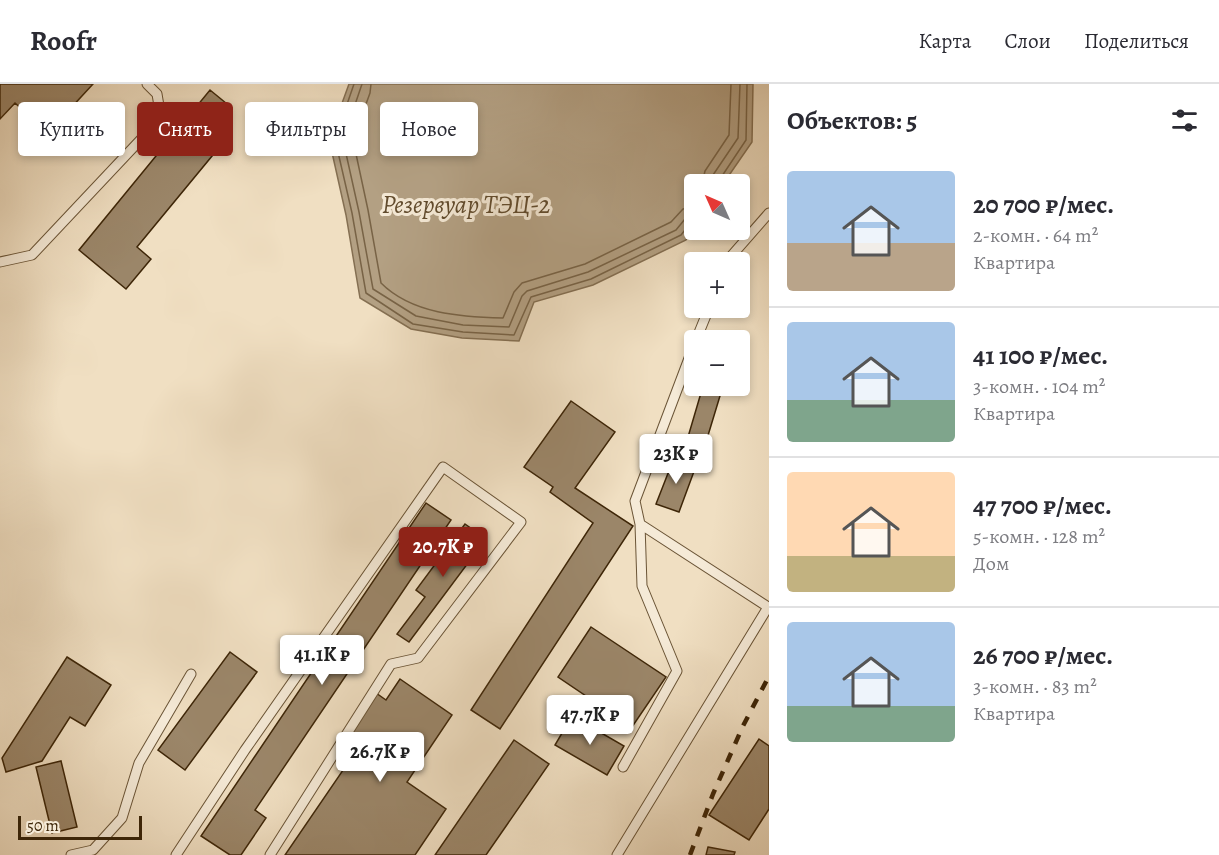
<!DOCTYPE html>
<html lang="ru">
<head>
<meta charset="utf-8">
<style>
	body { margin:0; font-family:Alegreya,serif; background:#f2f2f3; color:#2b2b33; height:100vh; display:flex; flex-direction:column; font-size:22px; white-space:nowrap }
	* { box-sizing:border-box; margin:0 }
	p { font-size:20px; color:#7c7c81 }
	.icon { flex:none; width:33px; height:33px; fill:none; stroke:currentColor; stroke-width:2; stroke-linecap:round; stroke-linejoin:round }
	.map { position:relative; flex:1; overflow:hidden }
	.side { display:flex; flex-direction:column; background:#fff; width:450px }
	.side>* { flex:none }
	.hud { position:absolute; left:18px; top:18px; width:570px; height:54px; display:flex; gap:12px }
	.needle { width:39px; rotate:315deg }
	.tools { position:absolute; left:684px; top:90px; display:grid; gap:12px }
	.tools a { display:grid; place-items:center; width:66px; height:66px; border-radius:6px; background:#fff; box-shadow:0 3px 9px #0003; font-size:30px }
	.scale { position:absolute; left:18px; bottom:15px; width:124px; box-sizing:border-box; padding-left:6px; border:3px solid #3e2608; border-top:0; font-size:16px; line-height:21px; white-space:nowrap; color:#3e2608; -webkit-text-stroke:4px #f5ead7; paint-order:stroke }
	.price { position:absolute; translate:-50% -51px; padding:0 14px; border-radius:6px; background:#fff; color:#222; font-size:20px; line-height:39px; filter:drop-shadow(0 2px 3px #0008) }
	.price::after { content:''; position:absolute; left:50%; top:36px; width:18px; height:14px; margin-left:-9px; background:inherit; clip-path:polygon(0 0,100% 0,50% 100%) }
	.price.active { background:#8f2418; color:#fff }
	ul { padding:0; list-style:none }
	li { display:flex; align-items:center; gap:18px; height:150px; padding:0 18px }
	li+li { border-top:2px solid #e1e1e2 }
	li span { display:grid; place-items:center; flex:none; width:168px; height:120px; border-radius:6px; color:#555 }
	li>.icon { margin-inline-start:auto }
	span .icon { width:72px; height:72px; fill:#fffc; stroke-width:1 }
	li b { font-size:26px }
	h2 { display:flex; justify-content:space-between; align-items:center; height:72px; padding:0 18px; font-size:26px }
	.pill { padding:0 21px; border-radius:6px; background:#fff; box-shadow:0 3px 9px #0003; font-size:21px; line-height:54px }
	.pill.active { background:#8f2418; color:#fff }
	header { display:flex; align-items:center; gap:36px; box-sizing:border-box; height:84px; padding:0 30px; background:#fff; border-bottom:2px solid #e1e1e2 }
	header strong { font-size:28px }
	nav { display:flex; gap:33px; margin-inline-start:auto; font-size:21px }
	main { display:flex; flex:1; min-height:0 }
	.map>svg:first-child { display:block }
	.water { fill:#b3a083; stroke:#846f52; stroke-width:1.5 }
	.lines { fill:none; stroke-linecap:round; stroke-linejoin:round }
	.shore { stroke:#786346; stroke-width:1.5 }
	.building { fill:#9b8669; stroke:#3e2608; stroke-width:1.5 }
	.lane-casing { stroke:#6a5436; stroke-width:11 }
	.lane { stroke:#f5ead7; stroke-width:9 }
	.rail { stroke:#3e2608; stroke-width:4.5; stroke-dasharray:10 10; stroke-linecap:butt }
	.labels { text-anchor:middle; stroke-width:6; stroke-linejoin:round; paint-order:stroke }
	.water-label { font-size:26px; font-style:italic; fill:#614b2d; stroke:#f5ead7 }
</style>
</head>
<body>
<header>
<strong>Roofr</strong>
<nav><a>Карта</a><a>Слои</a><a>Поделиться</a></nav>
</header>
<main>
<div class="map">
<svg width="769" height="771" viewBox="0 0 769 771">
	<rect width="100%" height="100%" fill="#f0dfc2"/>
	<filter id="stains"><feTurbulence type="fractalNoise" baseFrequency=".00333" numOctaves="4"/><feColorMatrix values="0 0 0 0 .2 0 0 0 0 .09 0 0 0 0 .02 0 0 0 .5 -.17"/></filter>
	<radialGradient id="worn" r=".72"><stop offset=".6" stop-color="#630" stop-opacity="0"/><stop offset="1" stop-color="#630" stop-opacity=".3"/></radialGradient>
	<path class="water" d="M 349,0 L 753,0 L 752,58 L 723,100 L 694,100 L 694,143 L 686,156 L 593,201 L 534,218 L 519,257 L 462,254 L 411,245 L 360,214 L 346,131 L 329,55 Z"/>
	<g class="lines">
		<path class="shore" d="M 354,0 L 335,55 L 352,129 L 366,209 L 413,240 L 463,248 L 514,251 L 531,213 L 591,195 L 681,151 L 689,141 L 694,139
			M 362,0 L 343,56 L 359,128 L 373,205 L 416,232 L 463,241 L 509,243 L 522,212 L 527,207 L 588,188 L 676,146 L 685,135 L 694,132
			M 371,0 L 370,9 L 353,56 L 368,126 L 381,199 C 412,230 461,233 503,234 L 514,208 L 522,199 L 585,180 L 671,138 L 683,125 L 694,123
			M 702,100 L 705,87 L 729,51 L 731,0
			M 711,100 L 713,91 L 738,54 L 740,0
			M 719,100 L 720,95 L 746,56 L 747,0"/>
	</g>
	<path class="building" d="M 0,0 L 93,0 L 58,38 L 62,41 L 57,46 L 54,42 L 48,49 L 15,19 L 0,35 Z
		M 210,6 L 232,24 L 219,39 L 231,49 L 137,163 L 151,175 L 126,205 L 79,166 Z
		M 703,302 L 723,302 L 706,358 L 688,353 Z
		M 571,317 L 615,348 L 575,404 L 633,442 L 500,645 L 471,626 L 593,439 L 550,408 L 553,403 L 524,383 Z
		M 674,374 L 696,382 L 679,428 L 656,420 Z
		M 426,419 L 451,436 L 255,726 L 266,734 L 241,771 L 230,771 L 201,752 Z
		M 465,440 L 486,455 L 409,558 L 397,550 L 425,513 L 416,506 Z
		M 591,543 L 666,593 L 632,643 L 558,593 Z
		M 230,568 L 257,588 L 185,686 L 158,666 Z
		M 67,573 L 111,601 L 85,642 L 70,633 L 42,677 L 6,688 L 2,674 Z
		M 400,595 L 452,631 L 407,698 L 446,725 L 415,771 L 285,771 L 352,673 L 338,664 L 376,609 L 386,616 Z
		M 572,632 L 624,662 L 607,691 L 555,661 Z
		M 759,655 L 769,662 L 769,725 L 749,756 L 709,731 Z
		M 514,656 L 549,680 L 486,771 L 435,771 Z
		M 61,677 L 77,743 L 52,749 L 36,683 Z
		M 708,763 L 735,768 L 734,771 L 706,771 Z"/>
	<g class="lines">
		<g class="lane-casing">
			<path id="lane" d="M 0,178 L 32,171 L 161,34 L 157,10 L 147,0
				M 726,178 L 769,129
				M 696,256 L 709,224
				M 623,683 L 677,587 L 642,502 L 640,440
				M 71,771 L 93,766 L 122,734 L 139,679 L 191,590
				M 176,771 L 245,666 L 443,383 L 521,438 L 418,574 L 391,580 L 270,771
				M 617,771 L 768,523 L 640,440 L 635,417 L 694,261"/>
		</g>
		<use href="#lane" class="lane"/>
		<path class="rail" d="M 690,771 L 713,710 L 743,642 L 769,592"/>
	</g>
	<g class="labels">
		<g class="water-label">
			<text x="466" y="129">Резервуар ТЭЦ-2</text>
		</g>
	</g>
	<rect width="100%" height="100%" filter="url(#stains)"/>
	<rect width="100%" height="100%" fill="url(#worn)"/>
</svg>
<div class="tools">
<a><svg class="needle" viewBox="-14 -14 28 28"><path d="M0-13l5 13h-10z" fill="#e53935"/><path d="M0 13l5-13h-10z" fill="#7c7c81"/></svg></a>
<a>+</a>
<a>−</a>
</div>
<div class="scale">50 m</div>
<b class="price" style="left:676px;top:401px">23K ₽</b>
<b class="price active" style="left:443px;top:494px">20.7K ₽</b>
<b class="price" style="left:322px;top:602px">41.1K ₽</b>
<b class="price" style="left:590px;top:662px">47.7K ₽</b>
<b class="price" style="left:380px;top:699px">26.7K ₽</b>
<div class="hud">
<a class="pill">Купить</a>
<a class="pill active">Снять</a>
<a class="pill">Фильтры</a>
<a class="pill">Новое</a>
</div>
</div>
<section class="side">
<h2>Объектов: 5<svg class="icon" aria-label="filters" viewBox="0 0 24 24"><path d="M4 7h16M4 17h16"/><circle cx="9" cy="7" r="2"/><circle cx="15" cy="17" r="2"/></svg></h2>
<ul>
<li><span style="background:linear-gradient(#a9c7e8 60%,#b9a48a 0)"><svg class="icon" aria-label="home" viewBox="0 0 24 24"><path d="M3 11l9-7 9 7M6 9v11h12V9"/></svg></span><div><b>20 700 ₽/мес.</b><p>2-комн. · 64 m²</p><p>Квартира</p></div></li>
<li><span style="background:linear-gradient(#a9c7e8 65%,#7fa58c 0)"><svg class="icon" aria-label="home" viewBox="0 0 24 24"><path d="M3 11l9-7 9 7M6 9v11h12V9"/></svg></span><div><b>41 100 ₽/мес.</b><p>3-комн. · 104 m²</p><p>Квартира</p></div></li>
<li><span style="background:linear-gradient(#ffd9b3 70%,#c2b280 0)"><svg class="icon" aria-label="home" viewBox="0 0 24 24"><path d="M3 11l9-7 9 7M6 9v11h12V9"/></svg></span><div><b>47 700 ₽/мес.</b><p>5-комн. · 128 m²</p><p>Дом</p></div></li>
<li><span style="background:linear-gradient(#a9c7e8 70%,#7fa58c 0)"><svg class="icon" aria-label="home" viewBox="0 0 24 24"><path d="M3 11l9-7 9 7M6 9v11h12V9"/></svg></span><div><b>26 700 ₽/мес.</b><p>3-комн. · 83 m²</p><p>Квартира</p></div></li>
</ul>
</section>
</main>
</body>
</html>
